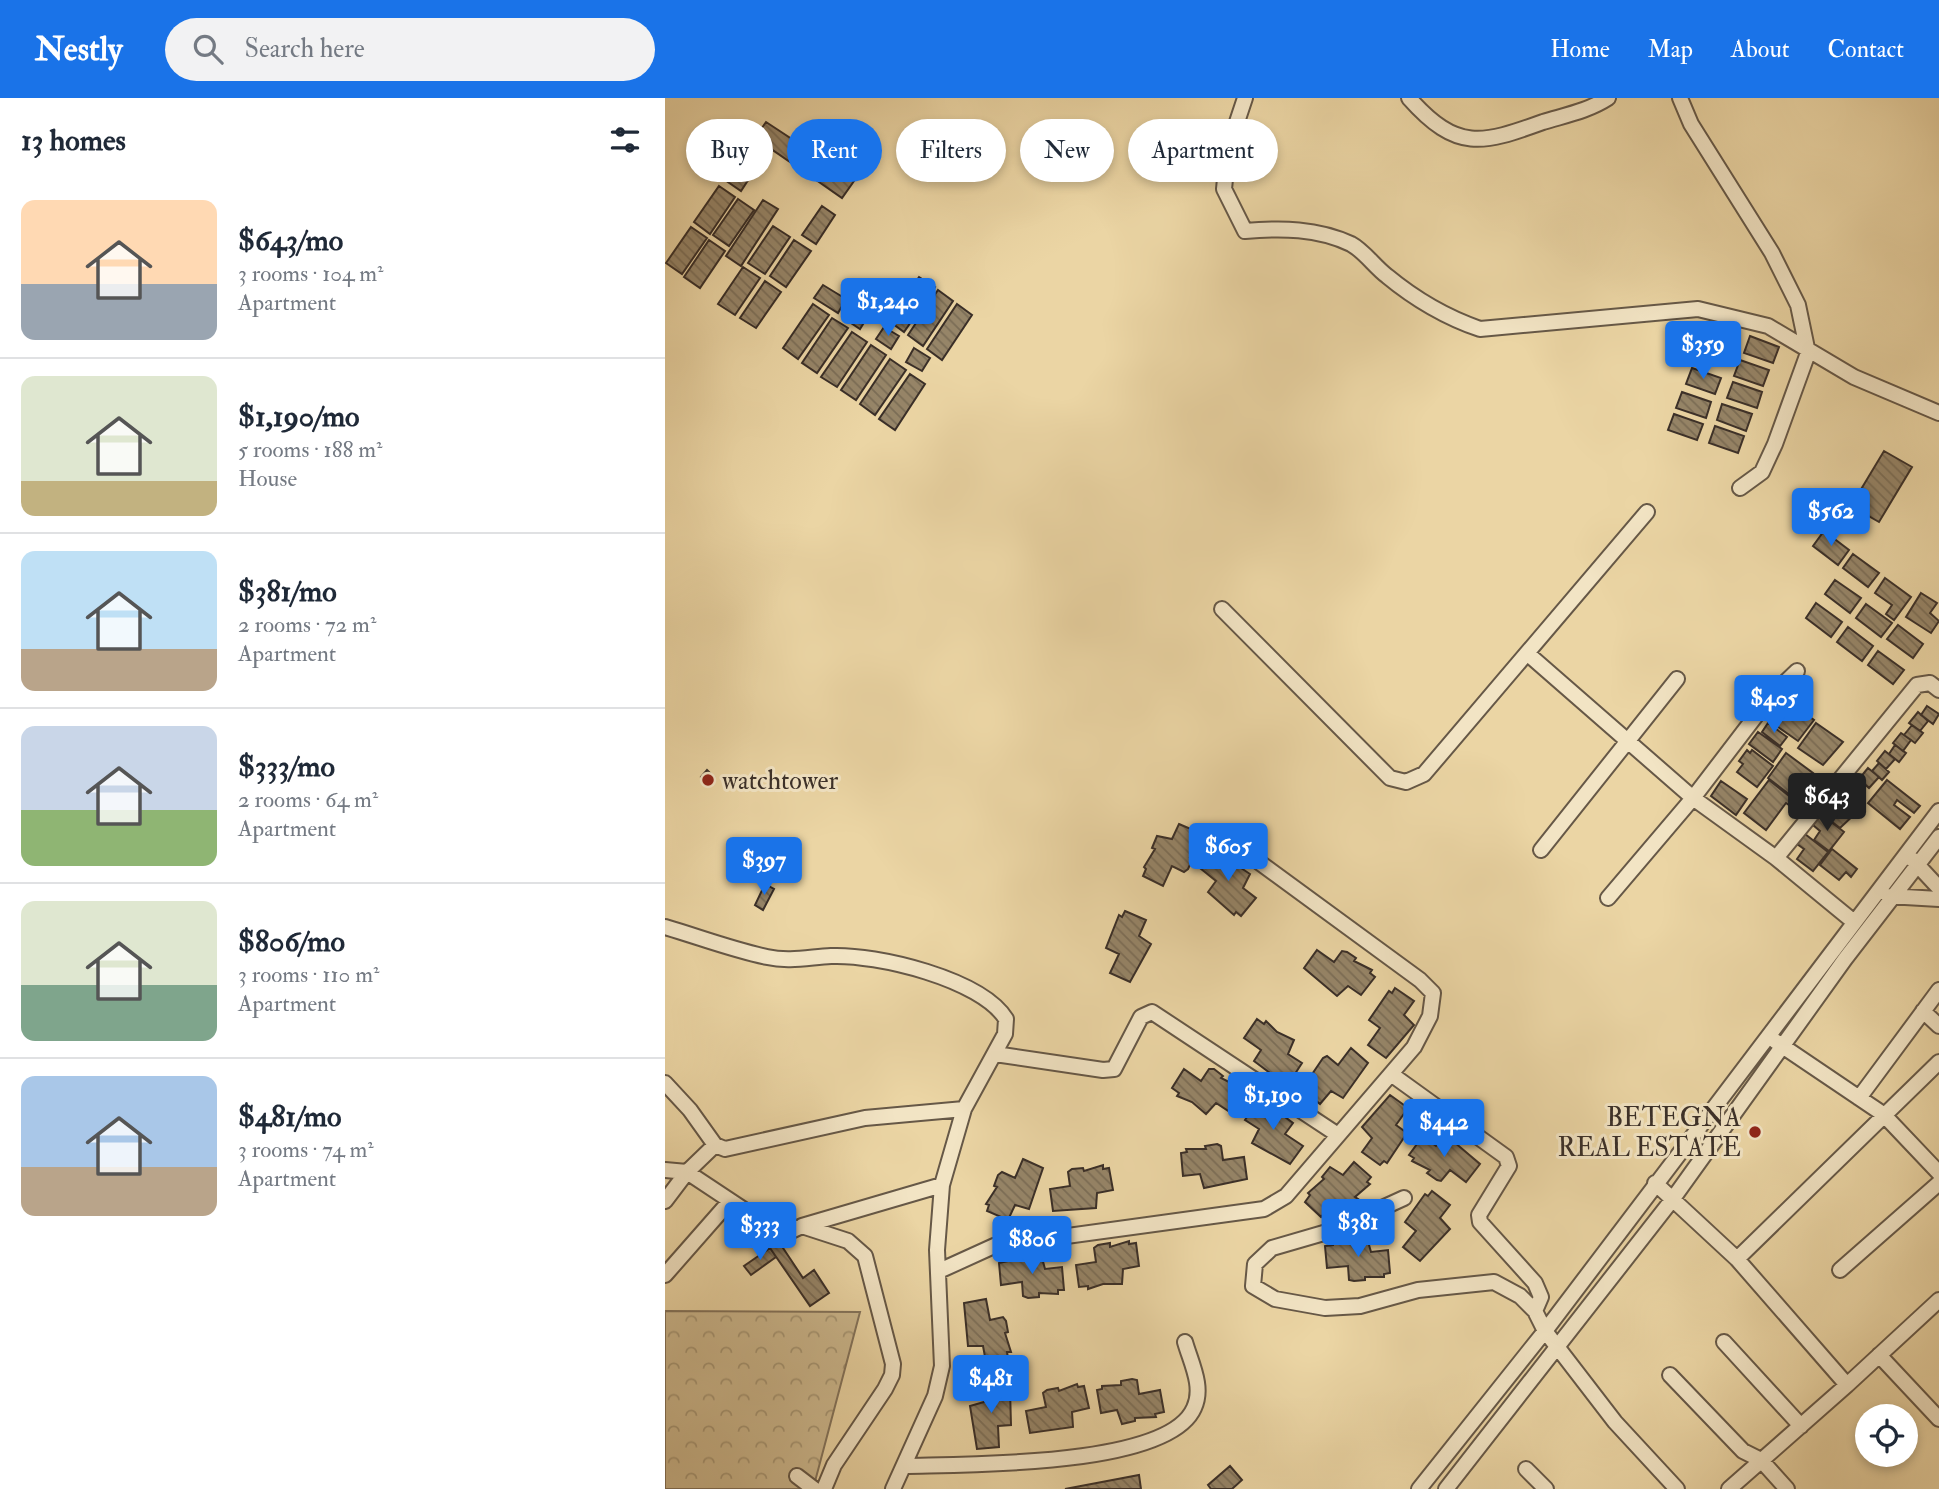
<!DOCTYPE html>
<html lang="en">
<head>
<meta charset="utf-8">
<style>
	body { margin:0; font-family:"IM FELL Double Pica",serif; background:#f2f2f3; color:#1f2937; height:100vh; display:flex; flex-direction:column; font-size:26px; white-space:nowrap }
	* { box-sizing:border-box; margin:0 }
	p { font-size:23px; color:#747a83 }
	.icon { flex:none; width:38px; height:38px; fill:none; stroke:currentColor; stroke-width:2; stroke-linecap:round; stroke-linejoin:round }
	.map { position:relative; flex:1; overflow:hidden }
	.details { display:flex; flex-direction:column; background:#fff; width:665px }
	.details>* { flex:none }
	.banner { position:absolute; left:21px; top:21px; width:665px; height:63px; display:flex; gap:14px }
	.buttons { position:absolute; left:1190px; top:1306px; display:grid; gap:14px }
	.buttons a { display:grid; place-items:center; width:63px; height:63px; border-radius:50%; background:#fff; box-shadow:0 4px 10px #0003; font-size:35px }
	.price { position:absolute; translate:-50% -60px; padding:0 16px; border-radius:7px; background:#1a73e8; color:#fff; font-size:23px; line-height:46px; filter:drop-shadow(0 2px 4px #0008) }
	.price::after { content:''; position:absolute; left:50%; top:42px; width:21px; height:16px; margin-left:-10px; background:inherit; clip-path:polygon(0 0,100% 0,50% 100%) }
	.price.active { background:#222; color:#fff }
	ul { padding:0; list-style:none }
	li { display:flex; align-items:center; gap:21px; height:175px; padding:0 21px }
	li+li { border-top:2px solid #e0e1e3 }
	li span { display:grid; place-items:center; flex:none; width:196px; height:140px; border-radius:14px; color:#555 }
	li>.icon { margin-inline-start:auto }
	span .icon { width:84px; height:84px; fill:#fffc; stroke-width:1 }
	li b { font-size:30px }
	h2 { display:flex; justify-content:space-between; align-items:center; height:84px; padding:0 21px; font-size:30px }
	.pill { padding:0 24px; border-radius:32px; background:#fff; box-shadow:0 4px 10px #0003; font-size:24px; line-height:63px }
	.pill.active { background:#1a73e8; color:#fff }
	header { display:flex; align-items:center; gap:42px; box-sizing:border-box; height:98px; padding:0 35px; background:#1a73e8; color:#fff }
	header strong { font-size:33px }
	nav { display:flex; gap:38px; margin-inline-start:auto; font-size:24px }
	.search { width:490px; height:63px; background:#f2f2f3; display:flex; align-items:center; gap:18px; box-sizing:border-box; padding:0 24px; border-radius:38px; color:#747a83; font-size:26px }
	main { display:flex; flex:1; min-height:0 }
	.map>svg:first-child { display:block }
	.forest { fill:url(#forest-crowns); stroke:#84745c; stroke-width:2 }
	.building { fill:url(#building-back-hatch); stroke:#3a2f28; stroke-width:2 }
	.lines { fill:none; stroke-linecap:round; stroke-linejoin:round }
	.street-casing { stroke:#665847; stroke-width:18 }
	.street { stroke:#f2e4c4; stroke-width:14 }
	.poi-dot { fill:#8f2418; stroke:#f2e4c4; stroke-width:2.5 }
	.labels { text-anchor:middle; stroke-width:6; stroke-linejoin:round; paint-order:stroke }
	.poi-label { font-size:26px; fill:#3a2f28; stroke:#f2e4c4; text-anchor:start }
</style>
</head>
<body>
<header>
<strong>Nestly</strong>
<div class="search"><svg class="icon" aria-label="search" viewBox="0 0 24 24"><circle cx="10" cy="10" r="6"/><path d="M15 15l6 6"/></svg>Search here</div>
<nav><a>Home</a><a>Map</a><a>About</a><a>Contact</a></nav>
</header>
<main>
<section class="details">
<h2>13 homes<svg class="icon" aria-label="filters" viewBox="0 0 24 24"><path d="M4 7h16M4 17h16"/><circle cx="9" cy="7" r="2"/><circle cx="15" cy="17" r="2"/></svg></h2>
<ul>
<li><span style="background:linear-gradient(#ffd9b3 60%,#9aa5b1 0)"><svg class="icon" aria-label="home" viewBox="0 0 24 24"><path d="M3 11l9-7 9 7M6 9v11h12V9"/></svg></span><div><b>$643/mo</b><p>3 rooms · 104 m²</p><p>Apartment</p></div></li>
<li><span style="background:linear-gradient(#dfe7d0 75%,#c2b280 0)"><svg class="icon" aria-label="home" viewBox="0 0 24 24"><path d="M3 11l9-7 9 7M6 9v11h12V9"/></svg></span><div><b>$1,190/mo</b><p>5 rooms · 188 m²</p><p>House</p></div></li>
<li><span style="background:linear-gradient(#bfe0f5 70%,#b9a48a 0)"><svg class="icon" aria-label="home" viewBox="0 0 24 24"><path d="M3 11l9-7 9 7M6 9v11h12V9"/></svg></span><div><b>$381/mo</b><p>2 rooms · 72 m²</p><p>Apartment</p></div></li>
<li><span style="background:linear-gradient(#c9d6e8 60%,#8fb573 0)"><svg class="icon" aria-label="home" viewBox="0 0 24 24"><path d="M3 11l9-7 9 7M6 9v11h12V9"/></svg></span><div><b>$333/mo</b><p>2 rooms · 64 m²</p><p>Apartment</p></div></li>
<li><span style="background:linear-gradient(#dfe7d0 60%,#7fa58c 0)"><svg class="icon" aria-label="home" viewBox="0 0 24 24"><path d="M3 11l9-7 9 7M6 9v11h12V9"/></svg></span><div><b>$806/mo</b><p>3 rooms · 110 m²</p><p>Apartment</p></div></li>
<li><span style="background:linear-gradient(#a9c7e8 65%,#b9a48a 0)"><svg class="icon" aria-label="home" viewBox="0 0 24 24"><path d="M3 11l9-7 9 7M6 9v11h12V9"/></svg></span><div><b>$481/mo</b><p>3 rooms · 74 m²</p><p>Apartment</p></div></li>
</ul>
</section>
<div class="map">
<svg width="1274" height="1391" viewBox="0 0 1274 1391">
	<defs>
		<pattern id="forest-crowns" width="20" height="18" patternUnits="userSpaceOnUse" patternTransform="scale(1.75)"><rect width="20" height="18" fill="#cdb98f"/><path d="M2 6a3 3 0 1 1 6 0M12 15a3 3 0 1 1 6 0" fill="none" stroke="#a79775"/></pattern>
		<pattern id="building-back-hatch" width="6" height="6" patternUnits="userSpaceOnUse" patternTransform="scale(1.75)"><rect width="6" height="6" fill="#968568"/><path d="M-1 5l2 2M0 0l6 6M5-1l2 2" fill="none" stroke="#7b6d56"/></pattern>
	</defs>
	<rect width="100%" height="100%" fill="#ebd5a4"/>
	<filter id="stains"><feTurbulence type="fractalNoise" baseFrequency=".00286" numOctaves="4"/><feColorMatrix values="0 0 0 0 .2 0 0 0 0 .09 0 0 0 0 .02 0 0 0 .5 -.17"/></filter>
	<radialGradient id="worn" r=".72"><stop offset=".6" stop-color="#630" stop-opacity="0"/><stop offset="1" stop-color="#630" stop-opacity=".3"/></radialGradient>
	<path class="forest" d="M 0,1213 L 195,1214 L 148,1391 L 0,1391 Z"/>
	<path class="building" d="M 101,24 L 139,49 L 128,66 L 90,40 Z
		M 84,45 L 100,56 L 76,93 L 60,82 Z
		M 145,53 L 189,83 L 177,100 L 134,70 Z
		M 54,88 L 70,99 L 45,136 L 29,124 Z
		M 73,101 L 89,112 L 64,148 L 48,137 Z
		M 98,102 L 113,111 L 76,168 L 61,158 Z
		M 157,108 L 170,117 L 151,146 L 137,137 Z
		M 108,128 L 125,139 L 100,176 L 83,165 Z
		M 26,129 L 42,140 L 17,176 L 1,165 Z
		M 44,142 L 60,153 L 35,190 L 19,179 Z
		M 129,142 L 146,153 L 121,189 L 105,178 Z
		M 78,169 L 95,180 L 70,217 L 53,206 Z
		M 254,179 L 270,189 L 239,234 L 224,223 Z
		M 100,183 L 116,194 L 91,230 L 75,220 Z
		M 158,187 L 181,201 L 173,215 L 149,200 Z
		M 273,192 L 288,203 L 258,248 L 243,237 Z
		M 148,206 L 164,217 L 133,261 L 118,250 Z
		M 292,206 L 307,217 L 277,262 L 262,251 Z
		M 188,208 L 203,218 L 195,231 L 180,221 Z
		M 167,220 L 183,230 L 152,275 L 137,265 Z
		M 219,229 L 234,238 L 226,251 L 211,241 Z
		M 187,234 L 202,244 L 172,289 L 156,279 Z
		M 1085,238 L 1114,249 L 1108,265 L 1079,255 Z
		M 206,247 L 221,257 L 191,302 L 176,292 Z
		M 249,250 L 265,260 L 257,273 L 241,264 Z
		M 225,261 L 241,272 L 210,317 L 195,306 Z
		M 1075,262 L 1104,272 L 1098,288 L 1069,278 Z
		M 1027,270 L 1056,280 L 1050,296 L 1021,286 Z
		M 245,276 L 260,286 L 230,332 L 214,321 Z
		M 1068,284 L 1097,294 L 1092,310 L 1062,300 Z
		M 1017,294 L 1046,304 L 1041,320 L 1011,310 Z
		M 1057,306 L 1087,316 L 1081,333 L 1052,322 Z
		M 1009,316 L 1038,326 L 1032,342 L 1003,332 Z
		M 1050,328 L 1079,338 L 1073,355 L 1044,345 Z
		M 1219,353 L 1247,369 L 1214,424 L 1186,408 Z
		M 1159,433 L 1184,452 L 1173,467 L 1148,448 Z
		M 1188,456 L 1214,475 L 1203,489 L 1178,470 Z
		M 1220,480 L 1246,499 L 1229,522 L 1221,516 L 1227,507 L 1210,495 Z
		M 1170,482 L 1196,500 L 1185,515 L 1160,496 Z
		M 1256,495 L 1272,505 L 1265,515 L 1274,523 L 1266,535 L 1241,519 Z
		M 1151,505 L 1177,524 L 1166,539 L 1141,520 Z
		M 1201,506 L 1227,525 L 1216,539 L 1191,520 Z
		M 1233,527 L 1258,546 L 1248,560 L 1222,541 Z
		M 1183,529 L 1208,548 L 1197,563 L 1172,544 Z
		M 1213,553 L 1239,572 L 1228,586 L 1203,567 Z
		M 1125,604 L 1149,622 L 1133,643 L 1106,624 L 1117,605 L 1122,608 Z
		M 1262,608 L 1274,616 L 1268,626 L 1256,617 Z
		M 1253,614 L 1263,623 L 1255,633 L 1244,625 Z
		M 1103,625 L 1122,639 L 1115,648 L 1097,634 Z
		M 1151,625 L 1178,644 L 1158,667 L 1133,650 Z
		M 1247,627 L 1258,635 L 1250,645 L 1239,637 Z
		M 1093,634 L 1117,651 L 1108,664 L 1084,646 Z
		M 1236,635 L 1246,642 L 1238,653 L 1228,645 Z
		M 1230,647 L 1241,655 L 1234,664 L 1224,656 Z
		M 1082,652 L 1085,655 L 1087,652 L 1108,668 L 1092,689 L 1072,674 L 1078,666 L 1074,663 Z
		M 1220,653 L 1230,661 L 1221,671 L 1212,663 Z
		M 1121,655 L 1148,675 L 1129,700 L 1103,680 Z
		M 1214,665 L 1224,674 L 1217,682 L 1207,673 Z
		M 1203,670 L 1214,679 L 1204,690 L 1194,681 Z
		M 42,672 L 49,679 L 43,686 L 36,679 Z
		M 1104,682 L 1128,701 L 1124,707 L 1121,705 L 1101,732 L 1079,715 Z
		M 1222,682 L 1255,708 L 1249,715 L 1232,702 L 1229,707 L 1245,719 L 1235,731 L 1203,705 Z
		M 1056,683 L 1082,701 L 1071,717 L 1046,698 Z
		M 1180,704 L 1193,713 L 1175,730 L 1162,720 L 1170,709 L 1174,712 Z
		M 1156,716 L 1179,734 L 1164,753 L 1149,742 L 1155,733 L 1148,727 Z
		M 514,726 L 535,735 L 532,741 L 535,742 L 525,759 L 528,760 L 523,771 L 519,774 L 507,768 L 498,788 L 478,778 L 481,771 L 479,769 L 490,751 L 487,750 L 492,738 L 507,741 Z
		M 1140,736 L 1163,754 L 1148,773 L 1132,761 L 1139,751 L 1132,746 Z
		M 1167,751 L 1192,771 L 1186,779 L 1181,774 L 1174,782 L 1155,767 Z
		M 549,752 L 585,776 L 578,790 L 591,800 L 576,818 L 571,814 L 569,817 L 543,794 L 551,783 L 535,770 Z
		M 100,786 L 109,791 L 98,812 L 90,807 Z
		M 460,813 L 481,822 L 474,838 L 486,846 L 465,884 L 445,875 L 454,856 L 441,850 L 454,817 L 457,819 Z
		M 652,852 L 669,864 L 677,853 L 682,854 L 691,860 L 689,863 L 707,872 L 705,875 L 710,879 L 696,897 L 683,888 L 672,898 L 639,870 Z
		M 730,890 L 749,903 L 739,917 L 749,927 L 721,960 L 703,947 L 715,930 L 704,922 L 724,893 L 727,895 Z
		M 592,921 L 599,926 L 601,923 L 612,934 L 629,942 L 623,956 L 637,965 L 624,985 L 619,981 L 617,984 L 589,963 L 596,952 L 579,940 Z
		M 686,950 L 703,965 L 678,1000 L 666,993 L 655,1006 L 637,991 L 658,960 L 662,958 L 673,967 Z
		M 519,971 L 536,983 L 544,971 L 549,971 L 558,978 L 556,980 L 574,989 L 572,991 L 578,994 L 565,1014 L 551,1005 L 541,1016 L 527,1004 L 512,998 L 514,995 L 507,990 Z
		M 725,997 L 743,1010 L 731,1027 L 742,1035 L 722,1065 L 719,1063 L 715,1067 L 697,1054 L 707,1040 L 697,1029 Z
		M 593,1003 L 598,1006 L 600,1004 L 628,1025 L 620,1036 L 638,1048 L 625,1066 L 587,1045 L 594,1031 L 580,1022 Z
		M 758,1038 L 771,1048 L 782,1038 L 815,1066 L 801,1084 L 785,1072 L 776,1083 L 772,1082 L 762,1075 L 765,1072 L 747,1063 L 749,1060 L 744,1057 Z
		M 552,1046 L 556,1048 L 558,1062 L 579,1059 L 582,1081 L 539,1090 L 535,1076 L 518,1078 L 516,1055 L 522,1054 L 521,1051 L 541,1051 L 540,1048 Z
		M 358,1061 L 378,1070 L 364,1111 L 350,1107 L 343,1122 L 322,1113 L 324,1107 L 321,1106 L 332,1089 L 329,1088 L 333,1077 L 337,1074 L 350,1080 Z
		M 689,1064 L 706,1079 L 702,1084 L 705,1086 L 690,1099 L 693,1101 L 685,1110 L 681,1112 L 670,1103 L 656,1119 L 640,1104 L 645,1097 L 643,1095 L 659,1081 L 657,1079 L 665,1069 L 678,1077 Z
		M 438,1067 L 438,1071 L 444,1070 L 448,1092 L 432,1095 L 431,1110 L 388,1113 L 385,1091 L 405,1088 L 403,1074 L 407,1071 L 418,1070 L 419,1073 Z
		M 767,1093 L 785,1107 L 775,1120 L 785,1131 L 755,1163 L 738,1149 L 751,1133 L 740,1124 L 760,1096 L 763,1098 Z
		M 702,1140 L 706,1154 L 723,1152 L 725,1175 L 719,1176 L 719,1179 L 700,1179 L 700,1182 L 689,1183 L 684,1182 L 683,1168 L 662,1170 L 660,1148 L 668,1147 L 668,1144 L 689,1144 L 689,1141 Z
		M 464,1143 L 464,1146 L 471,1145 L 474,1168 L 458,1171 L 457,1186 L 438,1186 L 423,1191 L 423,1188 L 414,1189 L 411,1167 L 431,1164 L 429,1150 L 433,1147 L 445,1145 L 445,1149 Z
		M 114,1144 L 138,1180 L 149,1172 L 164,1195 L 145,1208 L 105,1150 Z
		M 105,1150 L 111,1159 L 86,1177 L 79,1168 Z
		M 376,1156 L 380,1171 L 397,1169 L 399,1192 L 393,1192 L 393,1196 L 374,1195 L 374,1199 L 363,1200 L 358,1198 L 357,1184 L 336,1187 L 334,1165 Z
		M 321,1201 L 325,1222 L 338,1219 L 341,1223 L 343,1234 L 340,1235 L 346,1254 L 342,1254 L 343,1260 L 321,1264 L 318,1248 L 303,1248 L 299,1205 Z
		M 467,1281 L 472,1282 L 474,1296 L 495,1292 L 499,1314 L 490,1316 L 491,1319 L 470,1320 L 470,1323 L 457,1326 L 452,1312 L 436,1315 L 432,1292 L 437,1291 L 437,1288 L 456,1287 L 456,1283 Z
		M 341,1285 L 342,1292 L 345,1291 L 346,1327 L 333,1328 L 334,1349 L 312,1351 L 305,1308 L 319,1304 L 318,1288 Z
		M 412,1286 L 413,1289 L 419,1288 L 424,1310 L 407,1314 L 408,1329 L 365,1335 L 361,1313 L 381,1309 L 378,1295 L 382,1292 L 393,1290 L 394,1293 Z
		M 565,1368 L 577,1382 L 567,1391 L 546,1391 L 543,1387 Z
		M 474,1377 L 476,1391 L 400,1391 Z"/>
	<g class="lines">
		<g class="street-casing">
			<path id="street" d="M 580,0 L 563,51 L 559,91 L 580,133 C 616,130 652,130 686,146 C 699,153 710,169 722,178 C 751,202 780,219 815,231 L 1033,211 L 1103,228 L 1189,279 L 1274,315
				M 744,0 C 792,54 817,46 878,24 C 901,17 923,13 943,0
				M 1015,0 L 1026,26 L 1107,155 L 1133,207 L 1143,255 L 1110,346 L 1097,374 L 1075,390
				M 557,511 L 725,680 L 741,684 L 759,676 L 982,414
				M 863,556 L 1028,700 L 1111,760 L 1189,824
				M 876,752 L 1012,581
				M 1111,760 L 1252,587 L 1265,585 L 1274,592
				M 1247,761 L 1274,790
				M 1223,798 L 1274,801
				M 943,800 L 1028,700 L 1106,598 L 1132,573
				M 0,829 C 34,839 68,852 102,859 C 124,864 145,859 166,858 C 212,856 316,881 341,921 L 340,936 L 299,1011 L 277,1087 L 272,1152 L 277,1268 L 270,1298 L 228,1391
				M 1258,913 L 1274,928
				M 1110,943 L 1218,1016 L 1274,1075
				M 330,956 L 438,972 L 449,971 L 476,919 L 487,914 L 673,1037
				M 726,976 L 841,1059 L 844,1068 L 814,1117 L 815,1124 L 870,1185 L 876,1199 L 870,1213
				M 0,985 L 25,1012 L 50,1047
				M 1194,1000 L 1274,892
				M 0,1072 L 22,1074 L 50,1047 L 60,1051 L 200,1020 L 299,1011
				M 990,1085 L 1072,1161 L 1182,1287 L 1274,1202
				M 739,1100 L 669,1132 L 607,1150 L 590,1166 L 588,1188 L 610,1201 L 660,1210 L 695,1208 L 753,1192 L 829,1184 L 855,1198 L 870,1213 L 880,1233 L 950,1324 L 1012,1391
				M 0,1103 L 22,1074 L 111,1133 L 124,1134 L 137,1128 L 277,1087
				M 137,1128 L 183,1143 L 200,1158 L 228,1266 L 227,1277 L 220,1291 L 169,1367 L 159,1391
				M 1072,1161 L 1274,964
				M 1175,1172 L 1274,1085
				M 274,1173 L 329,1148 L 599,1111 L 621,1098 L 749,949 L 765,918 L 768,895 L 755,882 L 553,734
				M 0,1177 L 65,1103
				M 1059,1244 L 1136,1328
				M 1214,1257 L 1274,1321
				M 1005,1277 L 1078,1353 L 1096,1362 L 1122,1391
				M 239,1368 C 298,1366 503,1370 529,1310 C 539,1289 526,1265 520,1244
				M 861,1371 L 881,1391
				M 132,1378 L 149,1391
				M 754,1391 L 880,1233 L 1274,713
				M 781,1391 L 1007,1102 L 1180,861 L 1274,739
				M 1064,1391 L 1182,1287"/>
		</g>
		<use href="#street" class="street"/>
	</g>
	<g class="poi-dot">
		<circle cx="43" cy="682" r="7"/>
		<circle cx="1090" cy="1034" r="7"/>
	</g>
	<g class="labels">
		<g class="poi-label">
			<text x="57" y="691">watchtower</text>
			<text x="1076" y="1028" text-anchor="end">BETEGNA<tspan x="1076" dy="30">REAL ESTATE</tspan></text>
		</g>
	</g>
	<rect width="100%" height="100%" filter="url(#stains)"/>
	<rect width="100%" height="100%" fill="url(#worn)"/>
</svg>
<div class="buttons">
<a><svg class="icon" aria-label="locate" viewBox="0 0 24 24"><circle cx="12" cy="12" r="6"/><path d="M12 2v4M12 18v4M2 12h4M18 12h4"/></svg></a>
</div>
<b class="price" style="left:223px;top:240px">$1,240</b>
<b class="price" style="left:1038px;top:283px">$359</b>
<b class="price" style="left:1166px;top:450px">$562</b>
<b class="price" style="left:1109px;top:637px">$405</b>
<b class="price active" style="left:1162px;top:735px">$643</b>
<b class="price" style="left:563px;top:785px">$605</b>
<b class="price" style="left:99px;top:799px">$397</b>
<b class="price" style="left:608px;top:1034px">$1,190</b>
<b class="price" style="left:779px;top:1061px">$442</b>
<b class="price" style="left:693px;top:1161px">$381</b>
<b class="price" style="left:95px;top:1164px">$333</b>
<b class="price" style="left:367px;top:1178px">$806</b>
<b class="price" style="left:326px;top:1317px">$481</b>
<div class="banner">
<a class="pill">Buy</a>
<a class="pill active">Rent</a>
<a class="pill">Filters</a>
<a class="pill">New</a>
<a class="pill">Apartment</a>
</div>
</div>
</main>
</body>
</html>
